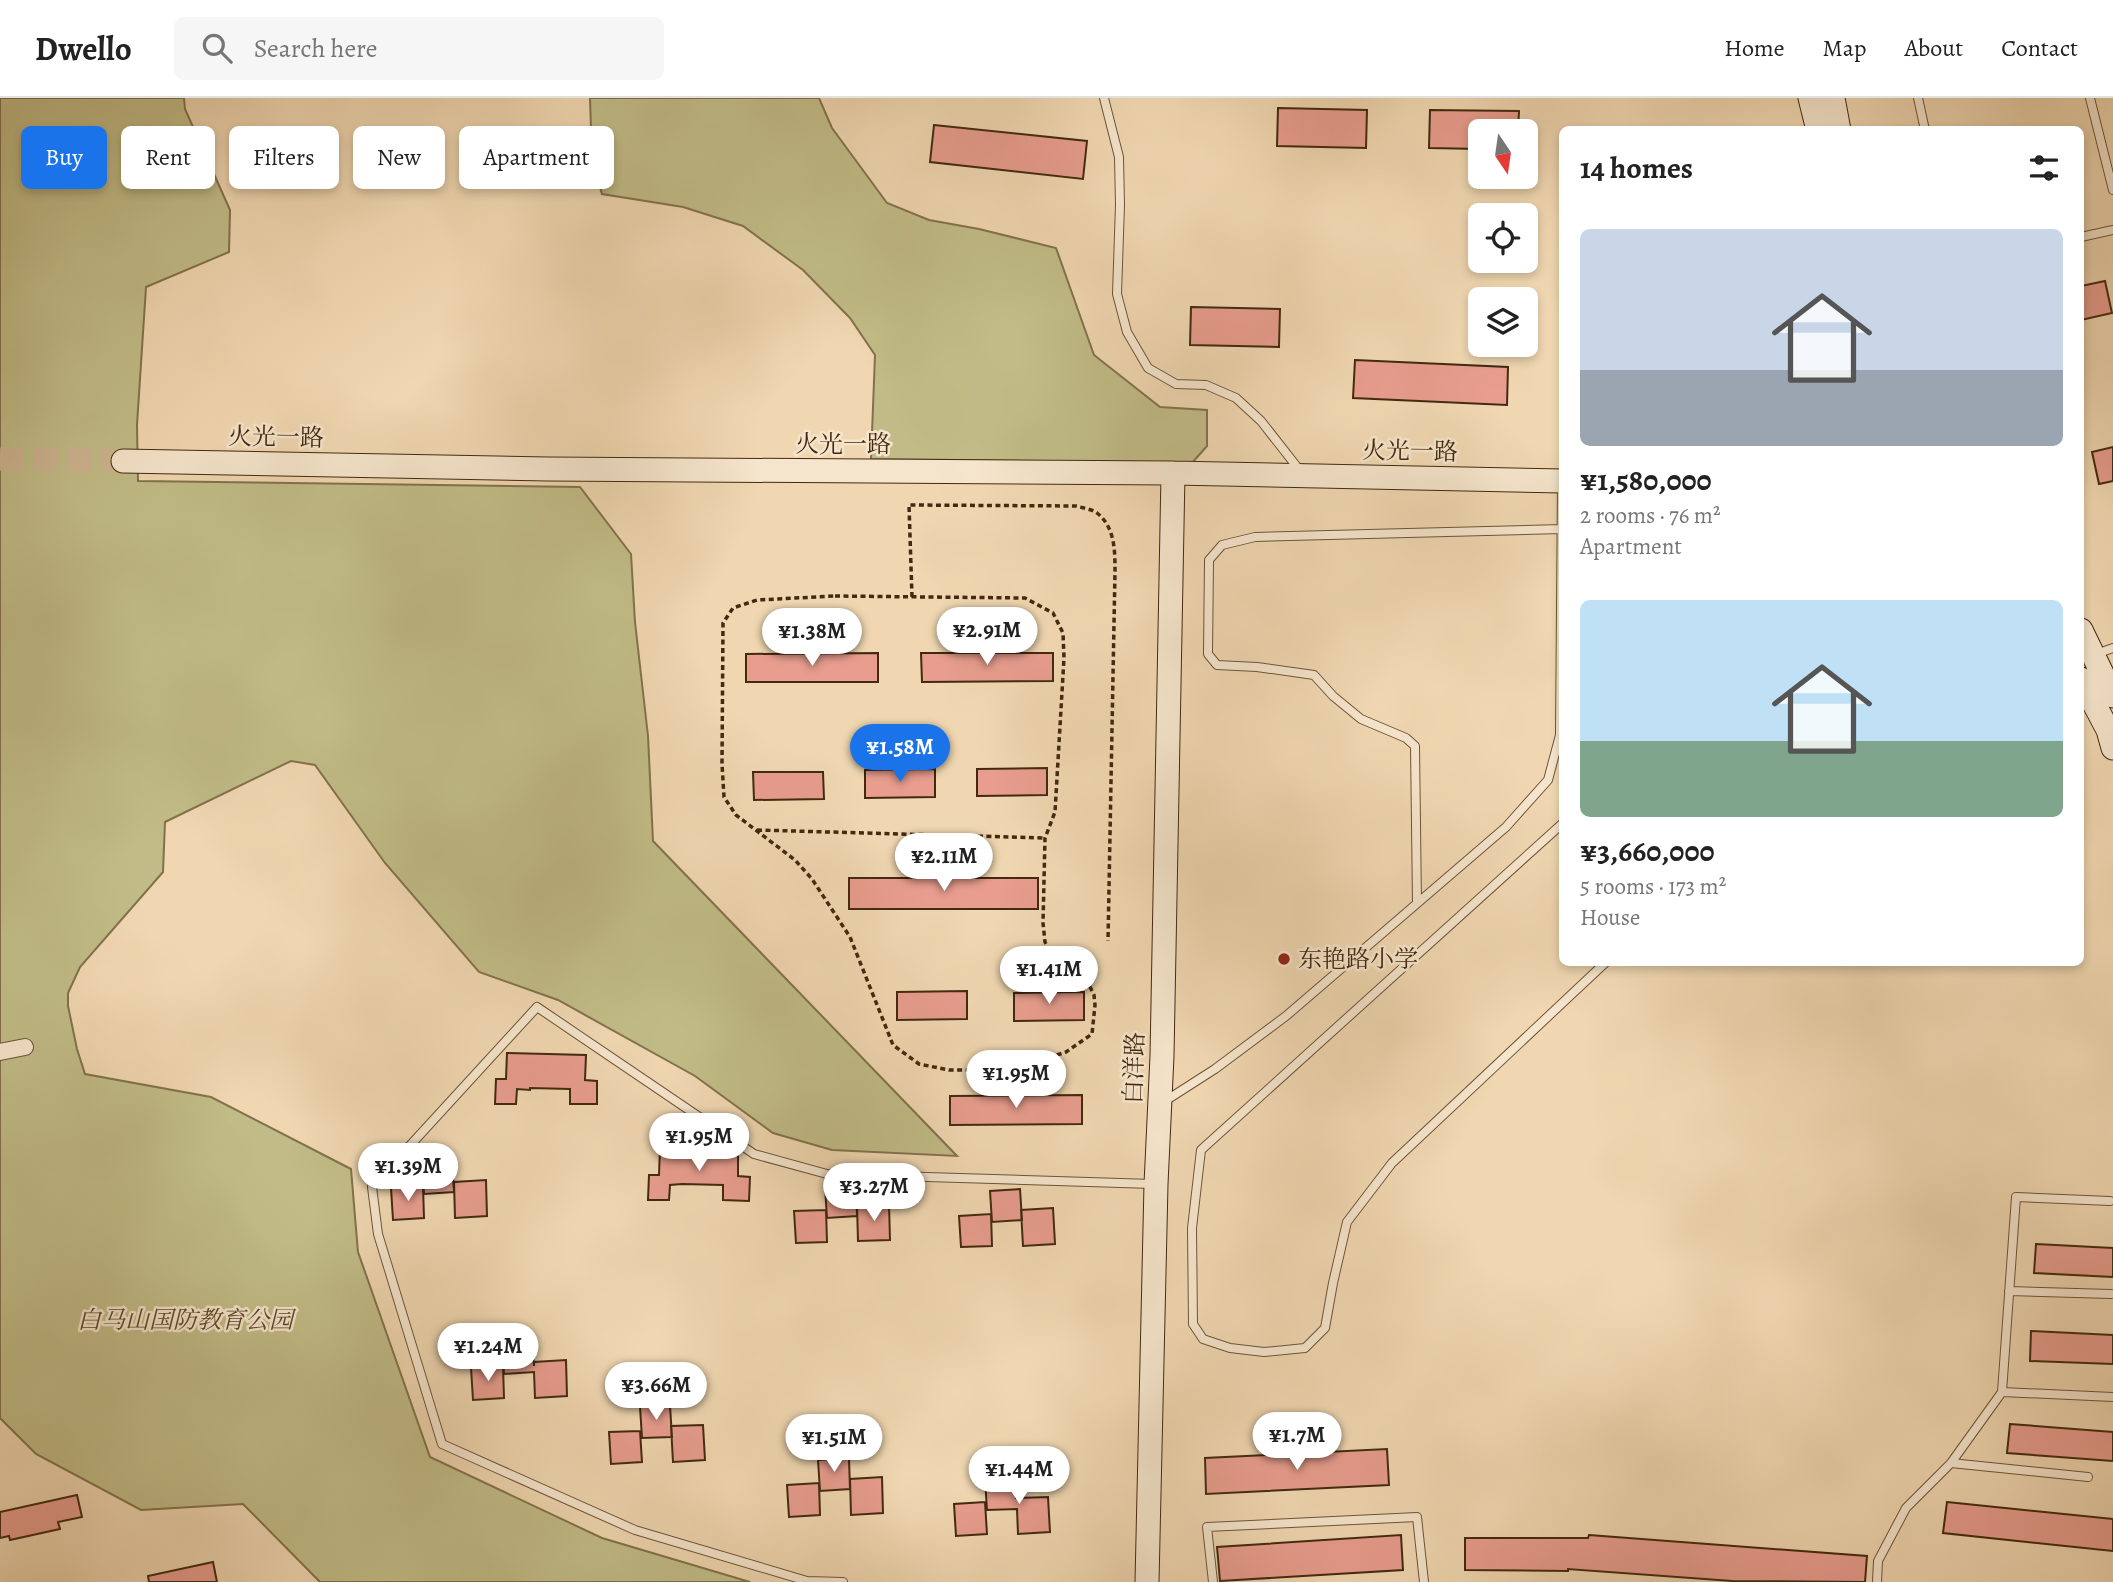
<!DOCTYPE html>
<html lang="en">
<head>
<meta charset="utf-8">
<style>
	body { margin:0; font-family:Alegreya,"Noto Serif SC",serif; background:#f6f6f6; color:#222; height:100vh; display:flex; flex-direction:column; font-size:26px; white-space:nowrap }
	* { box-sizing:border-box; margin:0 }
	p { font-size:23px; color:#767676 }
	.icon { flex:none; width:38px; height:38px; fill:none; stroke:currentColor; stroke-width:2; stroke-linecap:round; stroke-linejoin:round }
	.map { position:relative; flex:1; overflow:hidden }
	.sheet { position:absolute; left:1559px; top:28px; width:525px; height:840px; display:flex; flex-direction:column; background:#fff; border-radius:10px; box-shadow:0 4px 10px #0003 }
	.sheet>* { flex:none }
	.hud { position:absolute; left:21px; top:28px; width:665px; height:63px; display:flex; gap:14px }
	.needle { width:46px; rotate:167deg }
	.fabs { position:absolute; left:1468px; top:21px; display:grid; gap:14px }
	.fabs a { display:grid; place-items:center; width:70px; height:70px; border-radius:10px; background:#fff; box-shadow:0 4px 10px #0003; font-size:35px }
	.price { position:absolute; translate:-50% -60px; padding:0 16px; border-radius:24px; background:#fff; color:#222; font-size:23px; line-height:46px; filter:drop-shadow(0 2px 4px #0008) }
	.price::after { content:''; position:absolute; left:50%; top:42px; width:21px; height:16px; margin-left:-10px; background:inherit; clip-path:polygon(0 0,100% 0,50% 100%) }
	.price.active { background:#1a73e8; color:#fff }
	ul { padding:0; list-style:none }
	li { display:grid; align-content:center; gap:14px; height:371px; padding:0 21px }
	li span { display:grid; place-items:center; height:217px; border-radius:10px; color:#555 }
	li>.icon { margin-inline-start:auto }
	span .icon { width:126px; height:126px; fill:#fffc; stroke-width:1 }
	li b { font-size:30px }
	h2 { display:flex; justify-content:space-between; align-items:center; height:84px; padding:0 21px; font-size:30px }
	.tag { padding:0 24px; border-radius:10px; background:#fff; box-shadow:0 4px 10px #0003; font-size:24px; line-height:63px }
	.tag.active { background:#1a73e8; color:#fff }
	header { display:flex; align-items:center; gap:42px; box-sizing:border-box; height:98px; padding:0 35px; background:#fff; border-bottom:2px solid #e0e0e0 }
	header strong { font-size:33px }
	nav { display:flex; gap:38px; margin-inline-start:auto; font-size:24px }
	.search { width:490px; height:63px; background:#f6f6f6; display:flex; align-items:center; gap:18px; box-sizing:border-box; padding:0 24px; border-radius:10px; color:#767676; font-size:26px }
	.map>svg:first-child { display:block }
	.green { fill:#c1bc87; stroke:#82724c; stroke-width:2 }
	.building { fill:#e89d8e; stroke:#422910; stroke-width:2 }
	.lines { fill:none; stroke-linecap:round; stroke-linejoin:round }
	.secondary-tunnel { stroke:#cdb491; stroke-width:23; stroke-dasharray:23 11; stroke-linecap:butt }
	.lane-casing { stroke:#6e5438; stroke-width:10 }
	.street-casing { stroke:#6e5438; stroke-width:18 }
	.secondary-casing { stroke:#422910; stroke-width:25 }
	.path { stroke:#422910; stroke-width:3.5; stroke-dasharray:5 3.5; stroke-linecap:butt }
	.lane { stroke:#f5e5cc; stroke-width:8 }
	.street { stroke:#f5e5cc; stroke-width:16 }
	.secondary { stroke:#f5e5cc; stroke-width:23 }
	.poi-dot { fill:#8f2418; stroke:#f5e5cc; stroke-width:2.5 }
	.labels { text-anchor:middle; stroke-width:5; stroke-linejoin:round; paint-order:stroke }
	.street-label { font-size:24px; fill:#422910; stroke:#f5e5cc }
	.poi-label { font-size:24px; fill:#422910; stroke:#f5e5cc; text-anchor:start }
	.park-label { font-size:24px; font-style:italic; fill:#5b4628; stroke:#f5e5cc }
</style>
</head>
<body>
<header>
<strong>Dwello</strong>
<div class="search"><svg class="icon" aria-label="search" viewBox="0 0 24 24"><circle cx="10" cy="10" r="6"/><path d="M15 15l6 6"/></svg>Search here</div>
<nav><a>Home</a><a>Map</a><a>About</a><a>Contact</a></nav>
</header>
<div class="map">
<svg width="2113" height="1484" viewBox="0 0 2113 1484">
	<rect width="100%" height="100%" fill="#f0d7b1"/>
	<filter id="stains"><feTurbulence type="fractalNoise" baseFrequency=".00286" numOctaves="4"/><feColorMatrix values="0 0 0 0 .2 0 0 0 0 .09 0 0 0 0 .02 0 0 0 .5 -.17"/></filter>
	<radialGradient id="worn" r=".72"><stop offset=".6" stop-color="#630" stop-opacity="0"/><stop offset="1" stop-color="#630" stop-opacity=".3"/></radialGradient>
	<path class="green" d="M 0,0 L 184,0 L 185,11 L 230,112 L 229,154 L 146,189 L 137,327 L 138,383 L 580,389 L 631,456 L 635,524 L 648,638 L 653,743 L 957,1058 L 832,1052 L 773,1035 L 695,978 L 558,902 L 479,874 L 385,765 L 315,667 L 291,663 L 165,724 L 163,774 L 80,869 L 68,895 L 68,908 L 77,951 L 85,976 L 211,999 L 351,1071 L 358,1154 L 430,1359 L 602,1440 L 750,1484 L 320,1484 L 243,1406 L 141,1412 L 36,1356 L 0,1320 Z
		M 590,0 L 819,0 L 832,30 L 887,105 L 929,122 L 979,131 L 1056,150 L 1094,257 L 1160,309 L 1207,312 L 1207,348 L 1192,365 L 871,361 L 875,257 L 850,220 L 803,172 L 743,128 L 683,109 L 602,96 L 592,62 Z"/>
	<path class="building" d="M 1278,10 L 1367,12 L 1366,50 L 1277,48 Z
		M 1430,12 L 1519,13 L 1518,33 L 1480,33 L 1480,51 L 1429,50 Z
		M 934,27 L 1087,43 L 1083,81 L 930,64 Z
		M 2105,183 L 2112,215 L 2081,222 L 2081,188 Z
		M 1191,209 L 1280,211 L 1279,249 L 1190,247 Z
		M 1355,262 L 1508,269 L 1507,307 L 1353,300 Z
		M 2113,349 L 2113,383 L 2099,386 L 2092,354 Z
		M 878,555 L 878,584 L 746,584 L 746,556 Z
		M 921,555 L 1053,555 L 1053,583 L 922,584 Z
		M 1047,670 L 1047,697 L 977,698 L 977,671 Z
		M 935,671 L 935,699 L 865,700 L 865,672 Z
		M 753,674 L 823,674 L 824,701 L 754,702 Z
		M 849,780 L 1038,780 L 1038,811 L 849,811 Z
		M 967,893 L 967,921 L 897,922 L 897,894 Z
		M 1084,894 L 1084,922 L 1014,923 L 1014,895 Z
		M 507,955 L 586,957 L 585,982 L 597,983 L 597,1006 L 570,1006 L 570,991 L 530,990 L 530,992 L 517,991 L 516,1006 L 495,1006 L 496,981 L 506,981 Z
		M 1082,997 L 1082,1026 L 950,1027 L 950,998 Z
		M 660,1051 L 738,1053 L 738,1078 L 750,1079 L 749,1103 L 723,1102 L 723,1087 L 682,1086 L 670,1087 L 669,1102 L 648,1102 L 649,1077 L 659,1077 Z
		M 452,1063 L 454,1094 L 424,1096 L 422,1065 Z
		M 486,1082 L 487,1118 L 455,1120 L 454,1084 Z
		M 856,1087 L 857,1118 L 827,1120 L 825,1089 Z
		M 423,1088 L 424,1120 L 393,1122 L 391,1090 Z
		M 1020,1091 L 1022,1122 L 992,1124 L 990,1093 Z
		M 889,1106 L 890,1142 L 858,1143 L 857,1108 Z
		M 1053,1110 L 1055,1146 L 1023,1148 L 1021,1112 Z
		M 826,1112 L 827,1144 L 796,1145 L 794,1113 Z
		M 991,1116 L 992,1148 L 961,1149 L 959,1118 Z
		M 2036,1146 L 2113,1150 L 2113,1179 L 2034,1175 Z
		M 2031,1233 L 2113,1237 L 2113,1266 L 2030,1263 Z
		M 532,1243 L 534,1268 L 534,1264 L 566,1262 L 567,1298 L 535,1300 L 534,1274 L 504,1276 L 502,1245 Z
		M 503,1268 L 504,1300 L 473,1302 L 471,1270 Z
		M 670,1308 L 672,1339 L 642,1340 L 640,1309 Z
		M 2010,1326 L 2113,1334 L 2113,1363 L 2007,1355 Z
		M 703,1327 L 705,1362 L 673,1364 L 671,1328 Z
		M 640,1333 L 642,1364 L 611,1366 L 609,1334 Z
		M 1387,1351 L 1389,1387 L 1206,1396 L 1205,1360 Z
		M 849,1360 L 850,1391 L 820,1393 L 818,1362 Z
		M 882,1379 L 883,1415 L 851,1417 L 850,1381 Z
		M 1015,1380 L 1016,1400 L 1048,1399 L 1050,1434 L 1018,1436 L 1017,1411 L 987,1412 L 985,1381 Z
		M 819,1385 L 820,1417 L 789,1419 L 787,1387 Z
		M 77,1397 L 82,1419 L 58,1424 L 60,1431 L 10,1442 L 9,1438 L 0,1440 L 0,1414 Z
		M 985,1404 L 987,1436 L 956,1438 L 954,1406 Z
		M 1947,1404 L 2113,1421 L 2113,1453 L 1943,1435 Z
		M 1401,1437 L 1403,1472 L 1220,1483 L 1217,1449 Z
		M 1589,1437 L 1867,1458 L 1865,1484 L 1732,1483 L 1568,1471 L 1568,1473 L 1465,1472 L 1465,1440 L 1588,1440 Z
		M 213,1464 L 217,1484 L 149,1484 L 148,1478 Z"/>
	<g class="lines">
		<path class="secondary-tunnel" d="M 0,361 L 123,363"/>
		<g class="lane-casing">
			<path id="lane" d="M 1104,0 L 1119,59 L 1120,107 L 1117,196 L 1127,234 L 1148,270 L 1176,286 L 1206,287 L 1236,300 L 1261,323 L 1301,374
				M 1918,0 L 1925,32
				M 2090,0 L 2113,92
				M 2081,139 L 2113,132
				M 2096,556 L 2113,550
				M 1563,725 L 1201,1052 L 1192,1130 L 1193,1226 L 1203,1241 L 1230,1250 L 1264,1254 L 1305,1250 L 1325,1230 L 1333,1185 L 1347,1124 L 1392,1065 L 1606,864
				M 1417,805 L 1415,648 L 1406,640 L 1361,621 L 1333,598 L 1314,577 L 1257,569 L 1217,567 L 1208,556 L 1209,462 L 1222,447 L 1255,439 L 1562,431
				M 1165,1003 L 1215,971 L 1286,918 L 1506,729 L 1548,682 L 1560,637 L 1562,386
				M 2009,1193 L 2111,1196
				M 2002,1294 L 2113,1299
				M 1951,1365 L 2088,1379
				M 843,1484 L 807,1483 L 635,1432 L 442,1346 L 378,1136 L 372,1089 L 537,909 L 754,1056 L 827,1076 L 1153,1086
				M 1213,1484 L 1207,1429 L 1417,1419 L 1424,1484
				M 1877,1484 L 1878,1463 L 1906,1410 L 1951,1365 L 2002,1294 L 2016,1099 L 2110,1103"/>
		</g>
		<g class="street-casing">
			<path id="street" d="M 0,954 L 25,949"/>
		</g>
		<g class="secondary-casing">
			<path id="secondary" d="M 1810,0 L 1818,32
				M 1833,0 L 1839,32
				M 123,363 L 548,371 L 1173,375 L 1563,383
				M 2081,532 L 2113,598
				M 2081,581 L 2108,632 L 2113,650
				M 1147,1484 L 1156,1086 L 1162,958 L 1173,375"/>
		</g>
		<path class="path" d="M 835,498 L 1025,500 L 1053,515 L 1063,535 L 1064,560 L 1055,714 L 1045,740 L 1043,825 L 1045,844 L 1054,860 L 1086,881 L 1094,897 L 1095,907 L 1092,936 L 1066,954 L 1011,972 L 949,972 L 919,966 L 893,947 L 850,839 L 812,781 L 795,762 L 736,717 L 724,699 L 722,666 L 723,525 L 733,510 L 757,502 Z
			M 912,499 L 909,407 L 1076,408 C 1082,410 1092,411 1097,415 C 1115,429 1115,453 1115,473 L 1108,843
			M 757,732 L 1045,740"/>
		<use href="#lane" class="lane"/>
		<use href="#street" class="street"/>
		<use href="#secondary" class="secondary"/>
	</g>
	<circle class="poi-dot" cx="1284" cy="861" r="7"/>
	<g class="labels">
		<g class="street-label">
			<text transform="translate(276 339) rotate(1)" y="8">火光一路</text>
			<text x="843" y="354">火光一路</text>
			<text transform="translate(1410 353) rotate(1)" y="8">火光一路</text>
			<text transform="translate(1134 970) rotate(-88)" y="8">白洋路</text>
		</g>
		<g class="poi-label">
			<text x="1298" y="869">东艳路小学</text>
		</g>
		<g class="park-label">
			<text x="185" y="1230">白马山国防教育公园</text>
		</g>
	</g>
	<rect width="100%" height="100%" filter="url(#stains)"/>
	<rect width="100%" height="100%" fill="url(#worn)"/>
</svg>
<div class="fabs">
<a><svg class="needle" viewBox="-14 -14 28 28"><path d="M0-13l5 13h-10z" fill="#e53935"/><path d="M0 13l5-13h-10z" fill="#767676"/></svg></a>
<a><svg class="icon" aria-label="locate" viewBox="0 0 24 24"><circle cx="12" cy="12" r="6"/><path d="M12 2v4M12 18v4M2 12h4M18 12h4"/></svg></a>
<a><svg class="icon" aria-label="layers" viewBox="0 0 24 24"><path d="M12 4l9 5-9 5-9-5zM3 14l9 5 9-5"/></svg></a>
</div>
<b class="price" style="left:987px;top:569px">¥2.91M</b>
<b class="price" style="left:812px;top:570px">¥1.38M</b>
<b class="price active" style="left:900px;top:686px">¥1.58M</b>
<b class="price" style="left:944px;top:795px">¥2.11M</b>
<b class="price" style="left:1049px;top:908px">¥1.41M</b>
<b class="price" style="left:1016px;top:1012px">¥1.95M</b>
<b class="price" style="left:699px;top:1075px">¥1.95M</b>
<b class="price" style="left:408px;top:1105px">¥1.39M</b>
<b class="price" style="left:874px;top:1125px">¥3.27M</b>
<b class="price" style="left:488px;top:1285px">¥1.24M</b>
<b class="price" style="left:656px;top:1324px">¥3.66M</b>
<b class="price" style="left:1297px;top:1374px">¥1.7M</b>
<b class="price" style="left:834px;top:1376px">¥1.51M</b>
<b class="price" style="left:1019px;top:1408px">¥1.44M</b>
<div class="hud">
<a class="tag active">Buy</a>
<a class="tag">Rent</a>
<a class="tag">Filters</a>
<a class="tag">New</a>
<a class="tag">Apartment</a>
</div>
<section class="sheet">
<h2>14 homes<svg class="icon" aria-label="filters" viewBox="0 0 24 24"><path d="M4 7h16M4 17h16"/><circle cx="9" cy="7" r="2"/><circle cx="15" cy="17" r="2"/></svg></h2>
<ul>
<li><span style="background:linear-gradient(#c9d6e8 65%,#9aa5b1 0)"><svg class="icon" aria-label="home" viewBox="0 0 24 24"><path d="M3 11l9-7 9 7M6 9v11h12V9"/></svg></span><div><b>¥1,580,000</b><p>2 rooms · 76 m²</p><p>Apartment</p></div></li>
<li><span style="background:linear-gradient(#bfe0f5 65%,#7fa58c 0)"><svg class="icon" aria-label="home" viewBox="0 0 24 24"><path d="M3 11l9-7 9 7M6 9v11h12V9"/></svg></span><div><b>¥3,660,000</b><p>5 rooms · 173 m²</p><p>House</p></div></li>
</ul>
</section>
</div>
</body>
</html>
